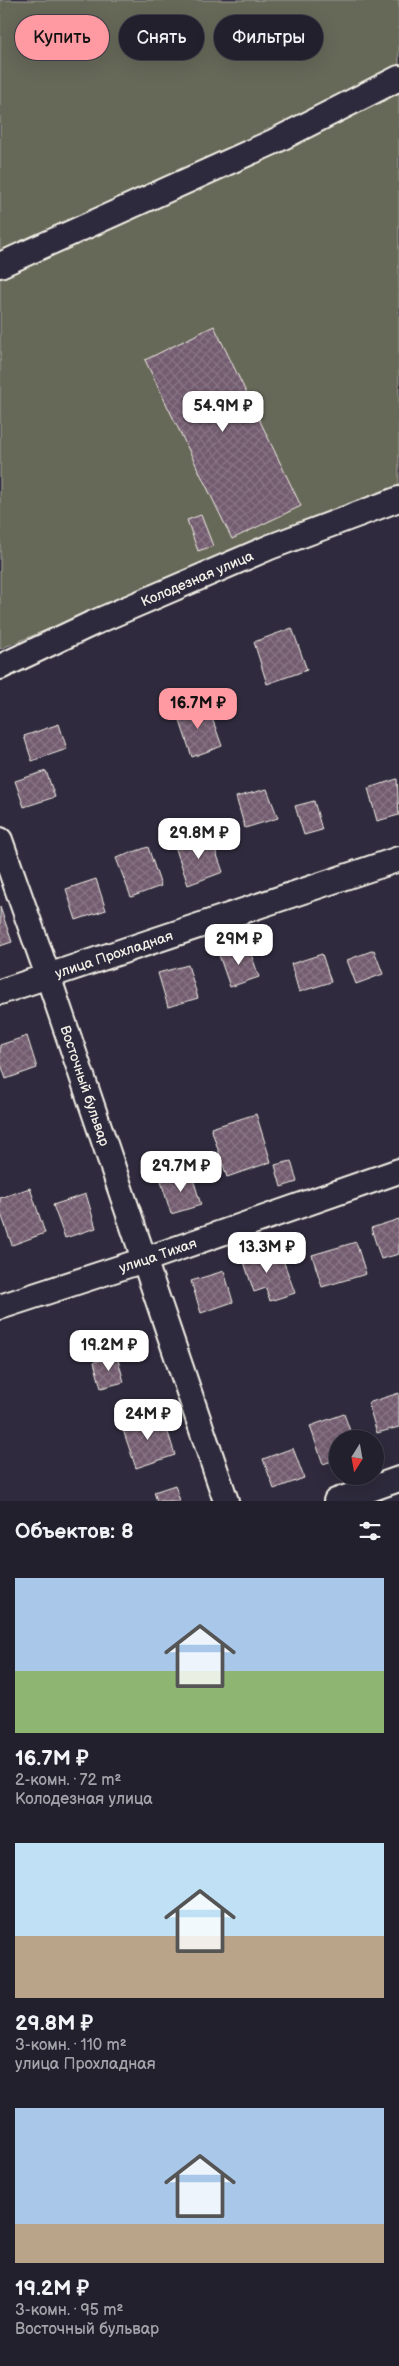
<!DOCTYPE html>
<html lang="ru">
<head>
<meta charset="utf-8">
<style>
	body { margin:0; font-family:"Balsamiq Sans",sans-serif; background:#2f2d3a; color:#f1f3f6; height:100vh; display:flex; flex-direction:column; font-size:19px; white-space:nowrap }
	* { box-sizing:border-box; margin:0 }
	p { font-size:16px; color:#a3a3aa }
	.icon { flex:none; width:28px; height:28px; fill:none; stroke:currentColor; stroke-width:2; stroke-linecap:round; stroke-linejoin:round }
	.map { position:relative; height:1501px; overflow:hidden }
	.sheet { display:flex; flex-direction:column; background:#23202e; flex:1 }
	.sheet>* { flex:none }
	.top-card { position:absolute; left:15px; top:15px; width:370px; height:45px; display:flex; gap:10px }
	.needle { width:32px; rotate:191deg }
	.controls { position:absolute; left:329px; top:1430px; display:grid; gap:10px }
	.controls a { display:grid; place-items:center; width:55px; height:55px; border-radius:50%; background:#23202e; box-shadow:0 5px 20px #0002,0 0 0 1px #403e4a; font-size:25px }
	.price { position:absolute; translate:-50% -42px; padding:0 11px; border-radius:10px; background:#fff; color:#222; font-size:16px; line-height:32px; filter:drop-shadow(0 1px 2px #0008) }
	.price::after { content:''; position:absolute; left:50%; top:30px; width:15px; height:11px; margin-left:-8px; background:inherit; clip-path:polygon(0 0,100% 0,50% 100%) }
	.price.on { background:#ff9aa2; color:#111 }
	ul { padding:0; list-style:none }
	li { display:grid; align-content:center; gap:10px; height:265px; padding:0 15px }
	li span { display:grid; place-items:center; height:155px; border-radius:0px; color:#555 }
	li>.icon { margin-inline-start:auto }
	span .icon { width:90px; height:90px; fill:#fffc; stroke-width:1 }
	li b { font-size:21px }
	h2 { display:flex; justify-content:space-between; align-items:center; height:60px; padding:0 15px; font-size:21px }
	.chip { padding:0 18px; border-radius:22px; background:#23202e; box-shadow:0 5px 20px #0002,0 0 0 1px #403e4a; font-size:18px; line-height:45px }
	.chip.on { background:#ff9aa2; color:#111 }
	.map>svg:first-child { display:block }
	.green { fill:#666759; stroke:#adaca0 }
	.building { fill:url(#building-cross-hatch); stroke:#f4f1e8 }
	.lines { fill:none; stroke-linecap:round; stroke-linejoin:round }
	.minor-casing { stroke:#f4f1e8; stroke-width:28 }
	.minor { stroke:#2f2a3d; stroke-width:24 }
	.labels { text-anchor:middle; stroke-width:4.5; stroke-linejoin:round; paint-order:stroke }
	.street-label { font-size:14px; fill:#f4f1e8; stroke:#2f2a3d }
</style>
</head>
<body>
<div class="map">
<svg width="399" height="1501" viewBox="0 0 399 1501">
	<defs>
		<pattern id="building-cross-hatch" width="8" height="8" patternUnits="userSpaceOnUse" patternTransform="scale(1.25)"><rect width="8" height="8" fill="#735c70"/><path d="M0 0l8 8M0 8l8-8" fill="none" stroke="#887484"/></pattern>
	</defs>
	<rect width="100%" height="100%" fill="#2f2a3d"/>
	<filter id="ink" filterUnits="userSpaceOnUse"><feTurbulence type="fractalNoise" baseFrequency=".02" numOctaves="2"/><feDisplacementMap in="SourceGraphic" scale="10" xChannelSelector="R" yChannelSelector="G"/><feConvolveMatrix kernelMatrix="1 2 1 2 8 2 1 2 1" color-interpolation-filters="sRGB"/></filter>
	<g filter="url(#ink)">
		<path class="green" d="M 0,0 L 399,0 L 399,506 L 389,489 L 0,649 Z"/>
		<path class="building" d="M 214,326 L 301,506 L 232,539 L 145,360 Z
			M 201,515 L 213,546 L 198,551 L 187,520 Z
			M 292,628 L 307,670 L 267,684 L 254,642 Z
			M 196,702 L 202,721 L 212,718 L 222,746 L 192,757 L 176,709 Z
			M 59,724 L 67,749 L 32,761 L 24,736 Z
			M 46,771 L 55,797 L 24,807 L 15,781 Z
			M 397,779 L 399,815 L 377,821 L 368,788 Z
			M 267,789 L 278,818 L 245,828 L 236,797 Z
			M 314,801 L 322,830 L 304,835 L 295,806 Z
			M 210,835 L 223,872 L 188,885 L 175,846 Z
			M 148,847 L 161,886 L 131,897 L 116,858 Z
			M 96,879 L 106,910 L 76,920 L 66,889 Z
			M 0,907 L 12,942 L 0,946 Z
			M 248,945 L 259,977 L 230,987 L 219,955 Z
			M 374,950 L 383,974 L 356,984 L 347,960 Z
			M 322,954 L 331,982 L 299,992 L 291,964 Z
			M 188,965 L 198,998 L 168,1007 L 158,973 Z
			M 27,1036 L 37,1068 L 6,1079 L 0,1061 L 0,1045 Z
			M 256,1114 L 271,1162 L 227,1177 L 211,1128 Z
			M 291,1161 L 297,1182 L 281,1187 L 275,1165 Z
			M 191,1172 L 201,1205 L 171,1214 L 161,1181 Z
			M 30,1188 L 45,1233 L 12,1245 L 0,1211 L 0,1198 Z
			M 86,1194 L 96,1228 L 65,1238 L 53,1205 Z
			M 399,1219 L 399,1254 L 381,1259 L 371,1228 Z
			M 356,1242 L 366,1274 L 322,1287 L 312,1255 Z
			M 256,1245 L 260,1258 L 269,1255 L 272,1264 L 283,1260 L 295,1293 L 270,1301 L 266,1288 L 254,1292 L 240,1250 Z
			M 224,1271 L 233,1302 L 201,1313 L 191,1281 Z
			M 117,1356 L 124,1382 L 101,1388 L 94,1362 Z
			M 399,1393 L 399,1427 L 377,1433 L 368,1403 Z
			M 152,1413 L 157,1426 L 165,1423 L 175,1455 L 136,1468 L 121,1424 Z
			M 344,1414 L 353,1439 L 338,1439 L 338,1459 L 323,1464 L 310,1426 Z
			M 293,1448 L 304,1478 L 274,1489 L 263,1459 Z
			M 175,1485 L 180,1501 L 157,1501 L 154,1492 Z"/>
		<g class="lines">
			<g class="minor-casing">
				<g id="minor">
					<path d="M 0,265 L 273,142 L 399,78"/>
					<path id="s1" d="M 0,667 L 91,624 L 270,547 L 399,499"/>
					<path id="s2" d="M 0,840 L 48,976 L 226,1501"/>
					<path id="s3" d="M 0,992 L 399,859"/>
					<path id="s4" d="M 0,1307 L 144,1260 L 399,1171"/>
					<path d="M 336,1501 L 399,1479"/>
				</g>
			</g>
			<use href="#minor" class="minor"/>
		</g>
	</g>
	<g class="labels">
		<g class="street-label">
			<text dy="5" stroke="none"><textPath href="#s1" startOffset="216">Колодезная улица</textPath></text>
			<text dy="5" stroke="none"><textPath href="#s3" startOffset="120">улица Прохладная</textPath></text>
			<text dy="5" stroke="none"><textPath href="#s2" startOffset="260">Восточный бульвар</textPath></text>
			<text dy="5" stroke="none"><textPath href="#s4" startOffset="166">улица Тихая</textPath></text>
		</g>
	</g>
</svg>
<div class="controls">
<a><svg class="needle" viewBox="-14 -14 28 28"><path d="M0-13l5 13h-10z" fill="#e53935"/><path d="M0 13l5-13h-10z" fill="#a3a3aa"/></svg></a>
</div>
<b class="price" style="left:223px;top:433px">54.9M ₽</b>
<b class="price on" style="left:198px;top:730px">16.7M ₽</b>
<b class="price" style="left:199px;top:860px">29.8M ₽</b>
<b class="price" style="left:239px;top:966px">29M ₽</b>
<b class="price" style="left:181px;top:1193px">29.7M ₽</b>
<b class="price" style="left:267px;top:1274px">13.3M ₽</b>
<b class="price" style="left:109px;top:1372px">19.2M ₽</b>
<b class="price" style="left:148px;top:1441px">24M ₽</b>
<div class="top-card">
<a class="chip on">Купить</a>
<a class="chip">Снять</a>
<a class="chip">Фильтры</a>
</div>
</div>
<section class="sheet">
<h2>Объектов: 8<svg class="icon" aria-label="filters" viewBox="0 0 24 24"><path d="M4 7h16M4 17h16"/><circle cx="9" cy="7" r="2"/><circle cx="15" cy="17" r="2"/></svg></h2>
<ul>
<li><span style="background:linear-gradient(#a9c7e8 60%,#8fb573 0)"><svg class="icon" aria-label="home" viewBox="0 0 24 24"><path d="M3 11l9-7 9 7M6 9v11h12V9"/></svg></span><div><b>16.7M ₽</b><p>2-комн. · 72 m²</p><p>Колодезная улица</p></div></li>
<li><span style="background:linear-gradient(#bfe0f5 60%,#b9a48a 0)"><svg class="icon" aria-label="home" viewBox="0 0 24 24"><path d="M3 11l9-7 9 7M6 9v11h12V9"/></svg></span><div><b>29.8M ₽</b><p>3-комн. · 110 m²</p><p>улица Прохладная</p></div></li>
<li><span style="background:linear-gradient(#a9c7e8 75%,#b9a48a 0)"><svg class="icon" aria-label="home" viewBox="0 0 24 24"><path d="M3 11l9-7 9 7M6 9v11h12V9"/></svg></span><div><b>19.2M ₽</b><p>3-комн. · 95 m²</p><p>Восточный бульвар</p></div></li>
</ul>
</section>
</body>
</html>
